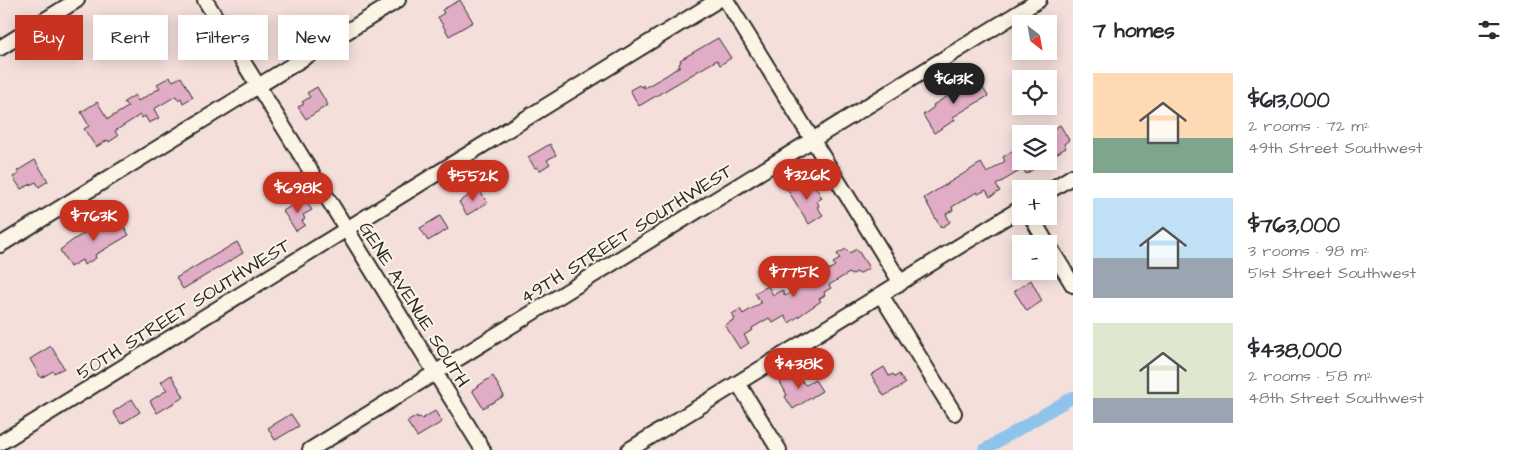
<!DOCTYPE html>
<html lang="en">
<head>
<meta charset="utf-8">
<style>
	body { margin:0; font-family:"Architects Daughter",sans-serif; background:#f7f7f7; color:#2b2b33; height:100vh; display:flex; flex-direction:column; font-size:19px; white-space:nowrap }
	* { box-sizing:border-box; margin:0 }
	p { font-size:16px; color:#7c7c81 }
	.icon { flex:none; width:28px; height:28px; fill:none; stroke:currentColor; stroke-width:2; stroke-linecap:round; stroke-linejoin:round }
	.map { position:relative; flex:1; overflow:hidden }
	.panel { display:flex; flex-direction:column; background:#fff; width:450px }
	.panel>* { flex:none }
	.guide { position:absolute; left:15px; top:15px; width:475px; height:45px; display:flex; gap:10px }
	.needle { width:32px; rotate:149deg }
	.buttons { position:absolute; left:1012px; top:15px; display:grid; gap:10px }
	.buttons a { display:grid; place-items:center; width:45px; height:45px; border-radius:0px; background:#fff; box-shadow:0 2px 12px #0003; font-size:25px }
	.price { position:absolute; translate:-50% -42px; padding:0 11px; border-radius:18px; background:#c8321e; color:#fff; font-size:16px; line-height:32px; filter:drop-shadow(0 1px 2px #0008) }
	.price::after { content:''; position:absolute; left:50%; top:30px; width:15px; height:11px; margin-left:-8px; background:inherit; clip-path:polygon(0 0,100% 0,50% 100%) }
	.price.selected { background:#222; color:#fff }
	ul { padding:0; list-style:none }
	li { display:flex; align-items:center; gap:15px; height:125px; padding:0 20px }
	li span { display:grid; place-items:center; flex:none; width:140px; height:100px; border-radius:0px; color:#555 }
	li>.icon { margin-inline-start:auto }
	span .icon { width:60px; height:60px; fill:#fffc; stroke-width:1 }
	li b { font-size:21px }
	h2 { display:flex; justify-content:space-between; align-items:center; height:60px; padding:0 20px; font-size:21px }
	.tag { padding:0 18px; border-radius:0px; background:#fff; box-shadow:0 2px 12px #0003; font-size:18px; line-height:45px }
	.tag.selected { background:#c8321e; color:#fff }
	main { display:flex; flex:1; min-height:0 }
	.map>svg:first-child { display:block }
	.lines { fill:none; stroke-linecap:round; stroke-linejoin:round }
	.canal { stroke:#8ec3eb; stroke-width:12 }
	.building { fill:#e1acc5; stroke:#2b2b2b }
	.street-casing { stroke:#2b2b2b; stroke-width:18 }
	.street { stroke:#fcf5e5; stroke-width:14 }
	.labels { text-anchor:middle; stroke-width:4; stroke-linejoin:round; paint-order:stroke }
	.street-label { font-size:19px; fill:#2b2b2b; stroke:#fcf5e5 }
</style>
</head>
<body>
<main>
<div class="map">
<svg width="1073" height="450" viewBox="0 0 1073 450">
	<rect width="100%" height="100%" fill="#f4dfdb"/>
	<filter id="ink" filterUnits="userSpaceOnUse"><feTurbulence type="fractalNoise" baseFrequency=".02" numOctaves="2"/><feDisplacementMap in="SourceGraphic" scale="10" xChannelSelector="R" yChannelSelector="G"/><feConvolveMatrix kernelMatrix="1 2 1 2 8 2 1 2 1" color-interpolation-filters="sRGB"/></filter>
	<g filter="url(#ink)">
		<g class="lines">
			<path class="canal" d="M 984,450 L 1073,397"/>
		</g>
		<path class="building" d="M 460,0 L 473,22 L 449,36 L 438,17 L 444,13 L 442,10 Z
			M 718,38 L 731,58 L 720,65 L 717,60 L 710,64 L 639,106 L 630,90 L 639,85 L 641,87 L 643,85 L 644,88 L 667,75 L 680,66 L 679,64 L 681,62 L 680,60 Z
			M 170,77 L 173,81 L 181,77 L 193,97 L 183,103 L 181,98 L 178,100 L 176,96 L 154,109 L 159,118 L 149,123 L 145,116 L 142,118 L 140,115 L 115,131 L 118,136 L 109,142 L 108,140 L 96,147 L 84,129 L 89,126 L 81,112 L 97,102 L 108,119 L 128,107 L 124,102 L 135,95 L 138,101 L 160,88 L 157,84 Z
			M 978,80 L 988,96 L 953,117 L 955,120 L 934,133 L 923,115 L 934,107 L 933,105 L 956,91 L 953,87 L 962,81 L 966,87 Z
			M 317,87 L 328,105 L 306,119 L 298,107 L 304,104 L 302,102 L 310,97 L 307,93 Z
			M 1060,125 L 1069,140 L 1064,144 L 1066,148 L 1049,158 L 1049,132 Z
			M 550,144 L 556,155 L 547,160 L 550,164 L 539,171 L 537,167 L 535,168 L 528,157 Z
			M 1021,145 L 1021,161 L 1035,161 L 1032,163 L 1035,168 L 1026,174 L 1023,169 L 996,185 L 1000,191 L 990,197 L 986,190 L 978,194 L 977,192 L 965,199 L 952,207 L 953,210 L 946,214 L 950,222 L 941,228 L 924,198 L 981,163 L 987,173 L 1005,161 L 1003,157 Z
			M 35,160 L 48,181 L 39,187 L 36,182 L 21,189 L 13,177 L 19,174 L 17,171 Z
			M 813,182 L 822,198 L 817,201 L 819,206 L 817,207 L 823,215 L 809,224 L 787,189 L 797,183 L 801,189 Z
			M 479,189 L 487,203 L 467,215 L 459,202 Z
			M 304,198 L 312,210 L 303,215 L 305,219 L 302,221 L 305,225 L 296,231 L 283,211 Z
			M 117,216 L 129,235 L 95,255 L 96,258 L 84,265 L 82,260 L 70,267 L 60,250 L 73,240 L 104,221 L 105,223 Z
			M 440,216 L 448,229 L 428,241 L 420,228 Z
			M 237,242 L 243,253 L 183,289 L 176,278 Z
			M 846,249 L 849,253 L 857,249 L 869,268 L 859,274 L 857,272 L 851,275 L 849,273 L 829,285 L 831,288 L 824,292 L 825,295 L 819,299 L 821,301 L 789,323 L 785,316 L 773,323 L 769,318 L 752,328 L 753,330 L 744,335 L 749,343 L 740,349 L 725,325 L 735,319 L 732,314 L 740,309 L 743,314 L 761,303 L 755,293 L 768,286 L 773,295 L 782,290 L 785,296 L 806,283 L 804,279 L 813,273 L 815,278 L 835,266 L 833,263 L 840,259 L 837,254 Z
			M 1031,280 L 1042,301 L 1027,311 L 1014,291 Z
			M 51,346 L 64,368 L 54,373 L 53,371 L 41,378 L 30,359 Z
			M 884,367 L 889,376 L 893,374 L 895,377 L 899,374 L 905,384 L 884,396 L 871,375 Z
			M 797,372 L 804,384 L 806,385 L 815,380 L 822,391 L 793,409 L 787,400 L 785,396 L 787,395 L 780,382 Z
			M 171,375 L 184,397 L 157,413 L 150,401 L 167,390 L 161,382 Z
			M 493,376 L 504,396 L 483,408 L 472,390 Z
			M 132,399 L 140,412 L 121,424 L 113,412 Z
			M 435,411 L 442,422 L 417,437 L 407,422 L 417,416 L 418,418 L 420,417 L 422,419 Z
			M 291,414 L 299,426 L 275,440 L 268,428 Z"/>
		<g class="lines">
			<g class="street-casing">
				<path id="street" d="M 205,0 L 483,450
					M 726,0 L 901,283
					M 0,48 L 77,0
					M 1049,191 L 1073,176
					M 1031,216 L 1047,244
					M 0,245 L 398,0
					M 1049,246 L 1073,285
					M 881,295 L 954,413
					M 738,383 L 779,450
					M 0,443 L 718,0
					M 310,450 L 1039,0
					M 629,450 L 1021,208"/>
			</g>
			<use href="#street" class="street"/>
		</g>
	</g>
	<g class="labels">
		<g class="street-label">
			<text transform="translate(626 233) rotate(-32)" y="7">49TH STREET SOUTHWEST</text>
			<text transform="translate(415 304) rotate(58)" y="7">GENE AVENUE SOUTH</text>
			<text transform="translate(183 308) rotate(-32)" y="7">50TH STREET SOUTHWEST</text>
		</g>
	</g>
</svg>
<div class="buttons">
<a><svg class="needle" viewBox="-14 -14 28 28"><path d="M0-13l5 13h-10z" fill="#e53935"/><path d="M0 13l5-13h-10z" fill="#7c7c81"/></svg></a>
<a><svg class="icon" aria-label="locate" viewBox="0 0 24 24"><circle cx="12" cy="12" r="6"/><path d="M12 2v4M12 18v4M2 12h4M18 12h4"/></svg></a>
<a><svg class="icon" aria-label="layers" viewBox="0 0 24 24"><path d="M12 4l9 5-9 5-9-5zM3 14l9 5 9-5"/></svg></a>
<a>+</a>
<a>−</a>
</div>
<b class="price selected" style="left:954px;top:105px">$613K</b>
<b class="price" style="left:807px;top:201px">$326K</b>
<b class="price" style="left:473px;top:202px">$552K</b>
<b class="price" style="left:298px;top:214px">$698K</b>
<b class="price" style="left:94px;top:242px">$763K</b>
<b class="price" style="left:794px;top:298px">$775K</b>
<b class="price" style="left:799px;top:390px">$438K</b>
<div class="guide">
<a class="tag selected">Buy</a>
<a class="tag">Rent</a>
<a class="tag">Filters</a>
<a class="tag">New</a>
</div>
</div>
<section class="panel">
<h2>7 homes<svg class="icon" aria-label="filters" viewBox="0 0 24 24"><path d="M4 7h16M4 17h16"/><circle cx="9" cy="7" r="2"/><circle cx="15" cy="17" r="2"/></svg></h2>
<ul>
<li><span style="background:linear-gradient(#ffd9b3 65%,#7fa58c 0)"><svg class="icon" aria-label="home" viewBox="0 0 24 24"><path d="M3 11l9-7 9 7M6 9v11h12V9"/></svg></span><div><b>$613,000</b><p>2 rooms · 72 m²</p><p>49th Street Southwest</p></div></li>
<li><span style="background:linear-gradient(#bfe0f5 60%,#9aa5b1 0)"><svg class="icon" aria-label="home" viewBox="0 0 24 24"><path d="M3 11l9-7 9 7M6 9v11h12V9"/></svg></span><div><b>$763,000</b><p>3 rooms · 98 m²</p><p>51st Street Southwest</p></div></li>
<li><span style="background:linear-gradient(#dfe7d0 75%,#9aa5b1 0)"><svg class="icon" aria-label="home" viewBox="0 0 24 24"><path d="M3 11l9-7 9 7M6 9v11h12V9"/></svg></span><div><b>$438,000</b><p>2 rooms · 58 m²</p><p>48th Street Southwest</p></div></li>
</ul>
</section>
</main>
</body>
</html>
